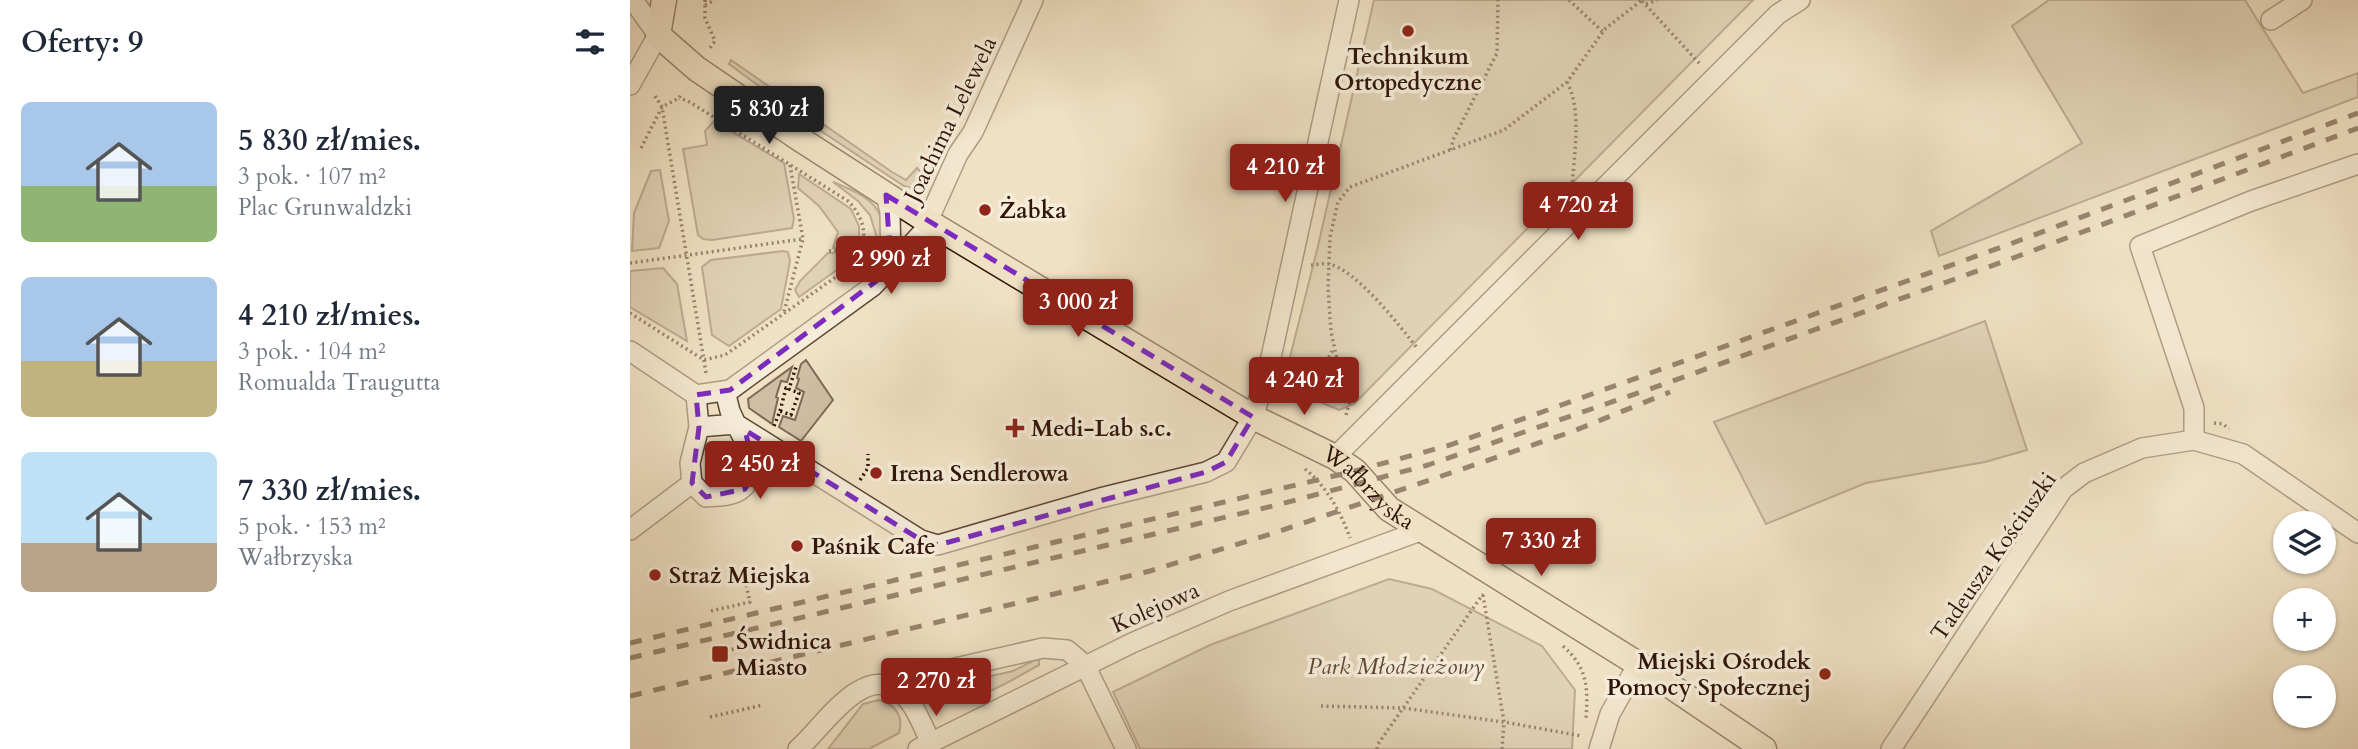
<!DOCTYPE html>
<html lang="pl">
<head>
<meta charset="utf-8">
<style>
	body { margin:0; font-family:Cardo,serif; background:#f6f6f7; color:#1f2937; height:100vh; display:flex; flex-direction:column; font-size:26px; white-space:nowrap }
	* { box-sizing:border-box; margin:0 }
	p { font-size:23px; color:#747a83 }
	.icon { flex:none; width:38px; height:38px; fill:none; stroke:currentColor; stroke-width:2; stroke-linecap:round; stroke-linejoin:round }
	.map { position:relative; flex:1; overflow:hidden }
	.side { display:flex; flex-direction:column; background:#fff; width:630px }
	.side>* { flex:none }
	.controls { position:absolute; left:1643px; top:511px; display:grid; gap:14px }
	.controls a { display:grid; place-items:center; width:63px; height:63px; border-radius:50%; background:#fff; box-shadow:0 2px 5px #0004; font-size:35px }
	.price { position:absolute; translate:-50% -60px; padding:0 16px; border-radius:7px; background:#8f2418; color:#fff; font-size:23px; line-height:46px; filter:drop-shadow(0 2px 4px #0008) }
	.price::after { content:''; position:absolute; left:50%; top:42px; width:21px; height:16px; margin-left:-10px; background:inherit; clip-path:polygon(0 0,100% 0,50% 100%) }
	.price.active { background:#222; color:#fff }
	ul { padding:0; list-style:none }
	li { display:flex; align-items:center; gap:21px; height:175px; padding:0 21px }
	li span { display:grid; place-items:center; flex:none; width:196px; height:140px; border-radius:10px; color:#555 }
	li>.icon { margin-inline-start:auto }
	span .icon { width:84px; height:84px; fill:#fffc; stroke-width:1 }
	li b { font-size:30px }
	h2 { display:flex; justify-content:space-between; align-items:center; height:84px; padding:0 21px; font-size:30px }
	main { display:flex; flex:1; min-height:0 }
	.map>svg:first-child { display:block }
	.green { fill:#cfbea4; stroke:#7f6956; stroke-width:2 }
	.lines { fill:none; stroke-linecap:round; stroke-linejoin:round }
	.minor-casing { stroke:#5f4736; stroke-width:22 }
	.major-casing { stroke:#2f1407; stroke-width:27 }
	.path { stroke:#2f1407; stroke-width:3.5; stroke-dasharray:2 3.5; stroke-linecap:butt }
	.minor { stroke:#f5ecd9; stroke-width:19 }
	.major { stroke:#f0e1c4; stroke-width:24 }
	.rail { stroke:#2f1407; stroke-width:5; stroke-dasharray:12 12; stroke-linecap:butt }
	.marked { fill:none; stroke:#7b2cbf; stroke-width:5; stroke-dasharray:14 9; stroke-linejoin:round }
	.poi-dot { fill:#8f2418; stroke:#f5ecd9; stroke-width:2.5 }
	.labels { text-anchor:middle; stroke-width:7; stroke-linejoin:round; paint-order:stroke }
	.poi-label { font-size:23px; font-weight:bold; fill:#2f1407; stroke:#f5ecd9; text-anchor:start }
	.street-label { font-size:23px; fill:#2f1407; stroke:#f5ecd9 }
	.park-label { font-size:23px; font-style:italic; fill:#5f4736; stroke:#f5ecd9 }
</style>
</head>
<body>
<main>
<section class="side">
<h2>Oferty: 9<svg class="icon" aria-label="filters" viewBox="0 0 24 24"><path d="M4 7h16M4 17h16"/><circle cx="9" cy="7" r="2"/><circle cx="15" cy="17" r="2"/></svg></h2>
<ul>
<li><span style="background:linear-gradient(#a9c7e8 60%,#8fb573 0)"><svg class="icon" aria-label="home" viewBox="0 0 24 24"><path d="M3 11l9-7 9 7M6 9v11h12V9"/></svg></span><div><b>5 830 zł/mies.</b><p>3 pok. · 107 m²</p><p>Plac Grunwaldzki</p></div></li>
<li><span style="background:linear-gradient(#a9c7e8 60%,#c2b280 0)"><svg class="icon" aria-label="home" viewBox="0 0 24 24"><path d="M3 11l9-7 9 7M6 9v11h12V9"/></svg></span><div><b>4 210 zł/mies.</b><p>3 pok. · 104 m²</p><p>Romualda Traugutta</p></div></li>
<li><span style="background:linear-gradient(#bfe0f5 65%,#b9a48a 0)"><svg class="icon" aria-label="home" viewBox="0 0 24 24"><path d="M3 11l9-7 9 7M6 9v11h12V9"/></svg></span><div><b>7 330 zł/mies.</b><p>5 pok. · 153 m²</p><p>Wałbrzyska</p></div></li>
</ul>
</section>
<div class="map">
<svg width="1728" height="749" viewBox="0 0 1728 749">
	<rect width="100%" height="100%" fill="#f0e1c4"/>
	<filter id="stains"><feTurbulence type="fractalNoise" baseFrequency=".00286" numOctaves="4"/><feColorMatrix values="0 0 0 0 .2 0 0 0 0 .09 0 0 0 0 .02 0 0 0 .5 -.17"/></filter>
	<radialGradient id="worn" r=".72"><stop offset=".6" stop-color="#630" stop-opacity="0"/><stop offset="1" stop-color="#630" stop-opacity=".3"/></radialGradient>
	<path class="green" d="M 744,0 L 1123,0 L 724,404 L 709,410 C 688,400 655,393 658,365 L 688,246 Z
		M 1419,0 L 1615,0 L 1673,93 L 1728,73 L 1728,97 L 1309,256 L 1301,231 L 1452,143 L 1382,26 Z
		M 101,60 L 262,172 L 276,180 L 287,168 L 294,175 L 295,181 L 291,187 L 285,189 L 274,186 L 182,125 L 99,64 Z
		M 84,121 L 154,163 L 164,219 L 162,228 L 82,240 L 73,239 L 68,235 L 53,149 L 77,145 L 75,131 Z
		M 30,170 L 39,221 L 29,248 L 2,251 L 4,213 L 21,171 Z
		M 169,174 L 221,209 L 229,226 L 229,245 L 203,248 L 208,232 L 189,206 L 168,188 Z
		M 203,182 C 235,195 262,207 250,248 L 240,215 L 228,201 Z
		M 153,251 L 158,252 L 160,261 L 151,309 L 99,346 L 82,335 L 72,267 L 81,260 Z
		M 225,252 L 215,264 L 169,297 L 165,290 L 170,281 L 198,253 Z
		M 33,268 L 47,284 L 57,341 L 0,307 L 0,271 Z
		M 1355,321 L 1397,450 L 1355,462 L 1236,483 L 1136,524 L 1084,422 Z
		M 176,360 L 203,400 L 171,441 L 149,427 L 153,416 L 165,420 L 174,392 L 166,388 L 169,379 L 167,378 L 171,364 Z
		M 162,367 L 157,382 L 151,381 L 146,397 L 148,398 L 142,424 L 119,408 L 118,399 Z
		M 759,579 L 802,589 L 912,646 L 945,690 L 942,749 L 510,749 L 483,692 L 580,645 Z
		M 405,660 L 409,660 L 409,665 C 385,678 313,725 293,690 L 296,683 L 322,685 L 383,671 Z
		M 249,700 C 265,704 274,716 269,733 L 239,749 L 198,749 L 233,704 Z"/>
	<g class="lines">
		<g class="minor-casing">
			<path id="minor" d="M 1641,20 L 1672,0
				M 0,85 L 28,35 L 3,0
				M 256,195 L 260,212 L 261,264
				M 0,351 L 66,395 L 100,390 L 243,286 L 293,232 L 328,154 L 343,132 L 403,0
				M 95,391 L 100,411 L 106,424 L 291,540 L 308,545 L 470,498 L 576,472 L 596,462 L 623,417 L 638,371 L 719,0
				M 66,395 L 69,427 L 60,463 L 62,483 L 76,497 C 103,495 111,496 125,472 L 120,452 L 106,424 L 69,427
				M 1564,440 L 1564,408 L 1510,246 L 1621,201 L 1728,164
				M 705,457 L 1148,14 L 1170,0
				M 0,530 L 62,483
				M 270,692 L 290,676 L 413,648 L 437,650 L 455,665 L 496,749
				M 168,749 C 193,728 232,662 271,692 C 285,704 293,727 301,743
				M 288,749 L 502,643 L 599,601 L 790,531
				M 969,749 L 980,714 L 1008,664
				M 1261,749 L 1433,489 L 1454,473 L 1512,448 L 1564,440 L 1613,454 L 1728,533"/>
		</g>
		<g class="major-casing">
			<g id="major">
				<path id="s1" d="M 34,0 L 28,35 L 67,69 L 173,141 L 297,221 L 623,417 L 705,457 L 725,471 L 759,509 L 1008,664 L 1134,749"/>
			</g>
		</g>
		<path class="path" d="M 75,0 L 75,18 L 85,41 L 80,48
			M 939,0 L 973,32
			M 1012,1 L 1070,64
			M 1016,4 L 1027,0
			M 75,5 L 85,0
			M 937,82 C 953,113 943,157 942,192
			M 25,96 L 32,107 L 76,373
			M 11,148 L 32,107 L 49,98 L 52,93
			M 821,150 L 823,140 L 867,53 L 868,0
			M 160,165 L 173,239
			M 199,251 L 232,248 L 241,252
			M 0,263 L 173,239 L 154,312
			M 681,265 C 686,265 693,263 698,264 C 725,268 770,326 787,348
			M 0,313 L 74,360 L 95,355 L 220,267 C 239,246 238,221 218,201 L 58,101 L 49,98
			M 675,407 L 703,349
			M 150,411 L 156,388 L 159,389
			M 716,415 L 720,401 L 708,364 L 701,332 L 698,288 L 700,237 L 708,202 L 720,187 L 874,130 L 937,82 L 975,29 L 1012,0
			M 1584,423 L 1593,424 L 1599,429
			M 144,426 L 150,411 L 161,415 L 169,393 L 159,389 L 166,367
			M 675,469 C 696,486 711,512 720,538
			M 230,480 L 238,468 L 238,454
			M 853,595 L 874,722 L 872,749
			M 81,611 L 120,602 L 114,576
			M 933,646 C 958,668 958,688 956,719
			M 91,652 L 116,646
			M 691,706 L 773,708 L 874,722 L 952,736
			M 80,717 L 133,705
			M 747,749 L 748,744 L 853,594"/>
		<use href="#minor" class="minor"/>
		<use href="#major" class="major"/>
		<path class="rail" d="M 0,643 L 725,471 L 820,445 L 1380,244 L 1728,113
			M 0,658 L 647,505 L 798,465 L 1040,382 L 1386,257 L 1728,128
			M 0,696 L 520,571 L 644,533 L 941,432 L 1040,392"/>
	</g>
	<path d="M0 0H1728V749H0ZM 256,195 L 623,417 L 596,462 L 576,472 L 308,545 L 291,540 L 115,430 L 125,472 L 115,489 L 76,497 L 62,483 L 69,427 L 66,395 L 100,390 L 253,276 L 261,264 Z" fill="#f0e1c4" fill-opacity=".55" fill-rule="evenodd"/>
	<path class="marked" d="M 256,195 L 623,417 L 596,462 L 576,472 L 308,545 L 291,540 L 115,430 L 125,472 L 115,489 L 76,497 L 62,483 L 69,427 L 66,395 L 100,390 L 253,276 L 261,264 Z"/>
	<g class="poi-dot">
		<circle cx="778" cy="31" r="7"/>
		<circle cx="355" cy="210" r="7"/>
		<path d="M381.5 417.5h7v7h7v7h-7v7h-7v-7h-7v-7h7z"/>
		<circle cx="246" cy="473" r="7"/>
		<circle cx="167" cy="546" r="7"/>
		<circle cx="25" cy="575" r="7"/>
		<rect x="81" y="645" width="18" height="18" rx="3.5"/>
		<circle cx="1195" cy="674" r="7"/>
	</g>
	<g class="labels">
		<g class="poi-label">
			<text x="778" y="64" text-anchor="middle">Technikum<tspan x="778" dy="26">Ortopedyczne</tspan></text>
			<text x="369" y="218">Żabka</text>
			<text x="401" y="436">Medi-Lab s.c.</text>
			<text x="260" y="481">Irena Sendlerowa</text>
			<text x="181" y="554">Paśnik Cafe</text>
			<text x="39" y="583">Straż Miejska</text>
			<text x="106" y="649">Świdnica<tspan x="106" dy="26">Miasto</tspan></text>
			<text x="1181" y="669" text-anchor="end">Miejski Ośrodek<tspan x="1181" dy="26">Pomocy Społecznej</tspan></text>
		</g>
		<g class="street-label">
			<text transform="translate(320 119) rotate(-64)" y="8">Joachima Lelewela</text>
			<text dy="8" stroke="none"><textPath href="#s1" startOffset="880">Wałbrzyska</textPath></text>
			<text transform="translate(1363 556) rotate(-55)" y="8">Tadeusza Kościuszki</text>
			<text transform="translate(525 607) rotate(-24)" y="8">Kolejowa</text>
		</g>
		<g class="park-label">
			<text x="766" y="674">Park Młodzieżowy</text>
		</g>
	</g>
	<rect width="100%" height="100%" filter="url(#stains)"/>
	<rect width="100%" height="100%" fill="url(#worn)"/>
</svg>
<div class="controls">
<a><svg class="icon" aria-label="layers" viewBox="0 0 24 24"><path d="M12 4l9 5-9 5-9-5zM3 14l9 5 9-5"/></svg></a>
<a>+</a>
<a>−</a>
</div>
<b class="price active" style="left:139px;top:146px">5 830 zł</b>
<b class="price" style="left:655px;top:204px">4 210 zł</b>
<b class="price" style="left:948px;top:242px">4 720 zł</b>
<b class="price" style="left:261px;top:296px">2 990 zł</b>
<b class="price" style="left:448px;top:339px">3 000 zł</b>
<b class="price" style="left:674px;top:417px">4 240 zł</b>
<b class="price" style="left:130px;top:501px">2 450 zł</b>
<b class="price" style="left:911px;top:578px">7 330 zł</b>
<b class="price" style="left:306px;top:718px">2 270 zł</b>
</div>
</main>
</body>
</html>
